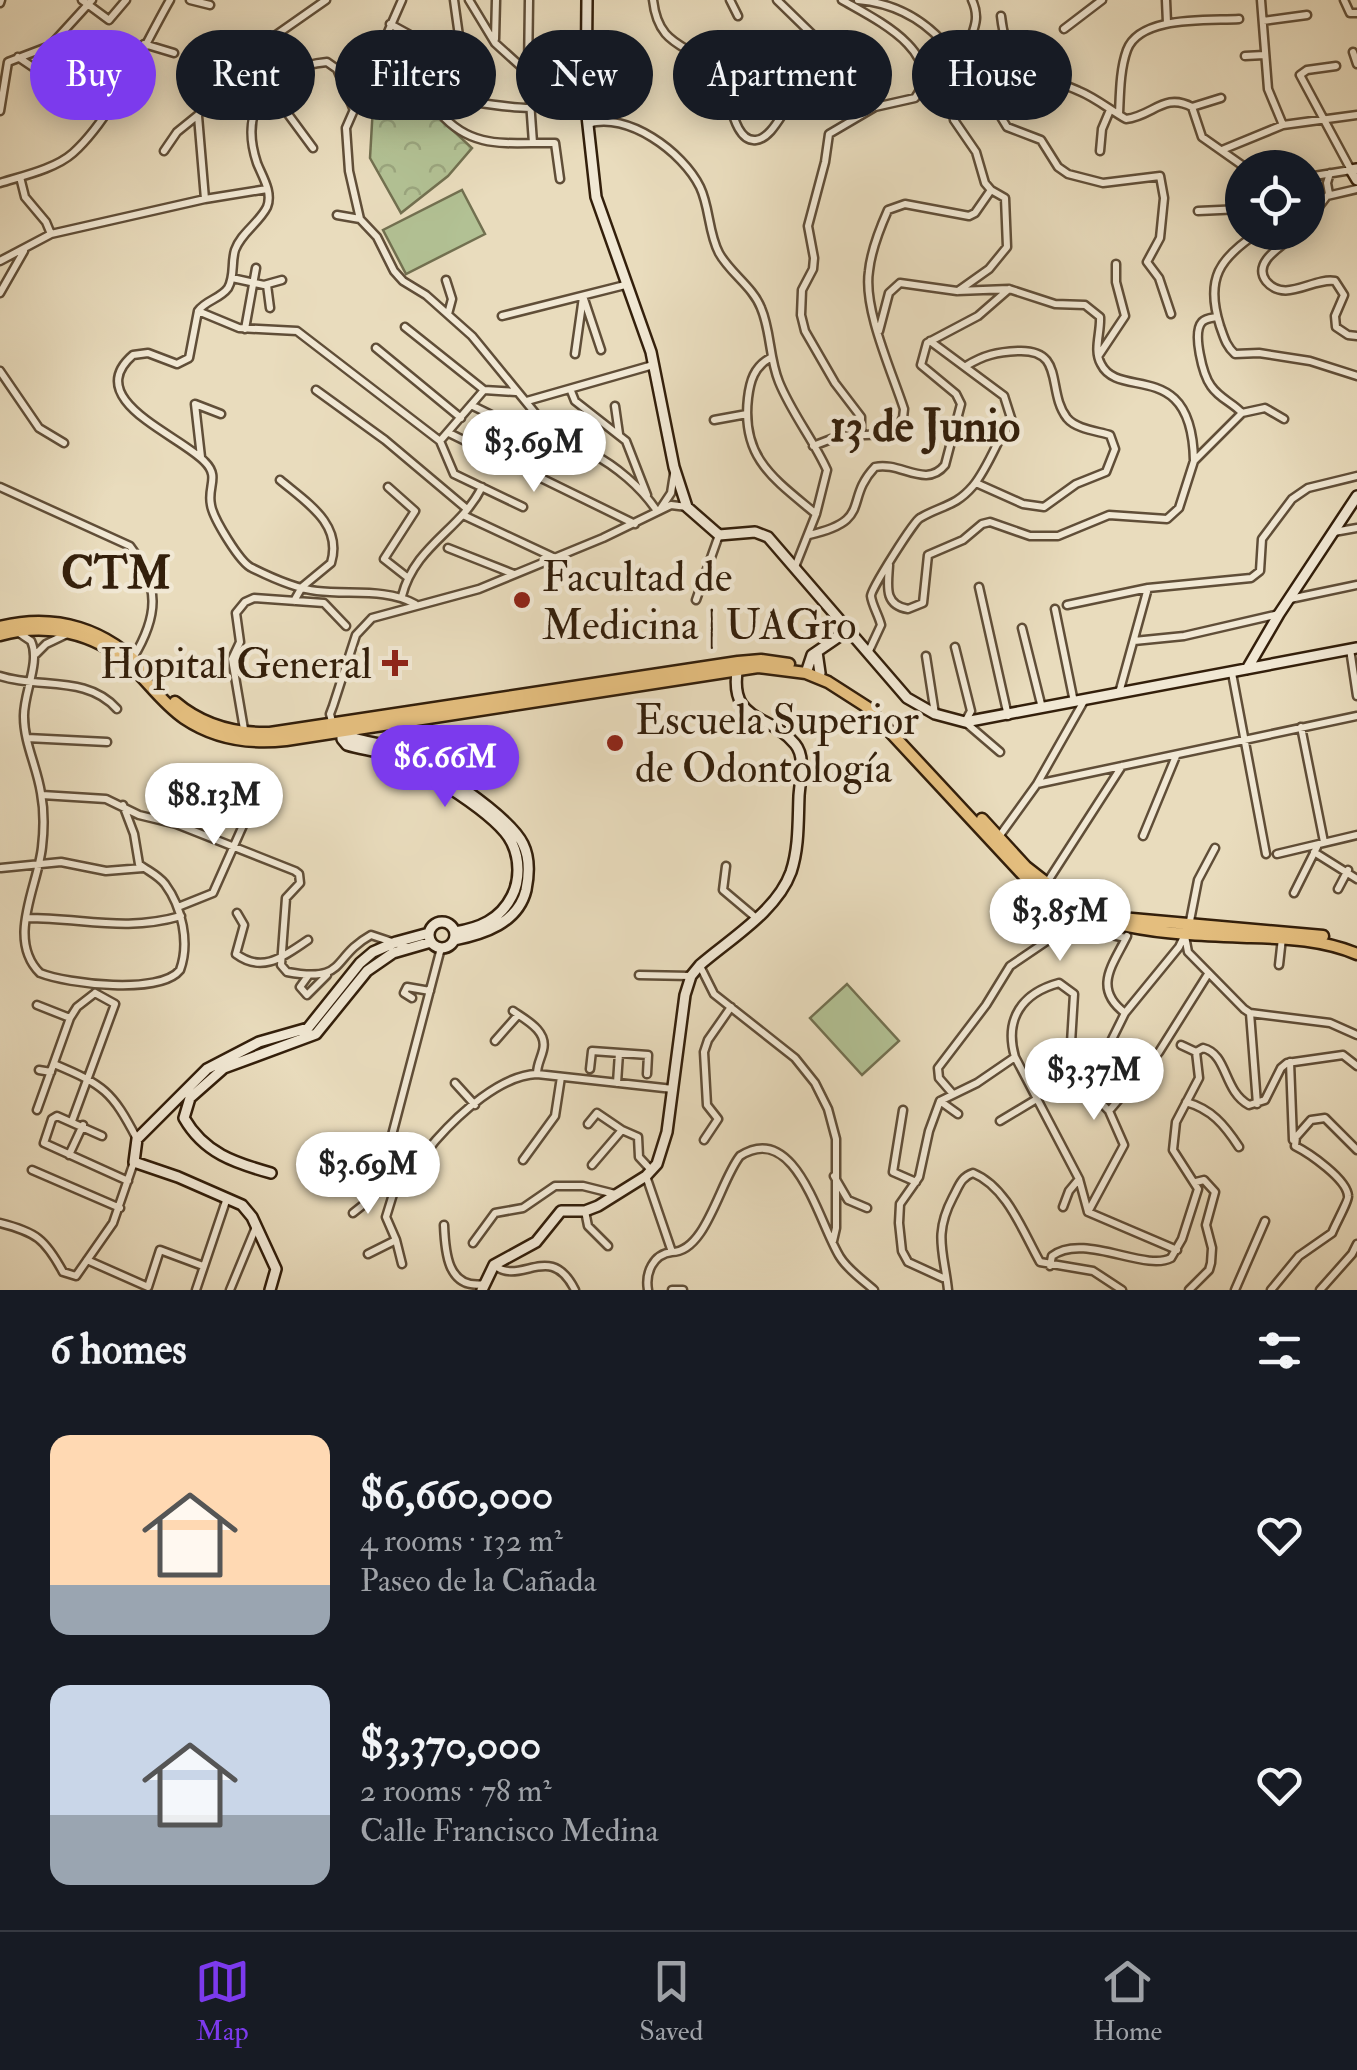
<!DOCTYPE html>
<html lang="en">
<head>
<meta charset="utf-8">
<style>
	body { margin:0; font-family:"IM FELL Double Pica",serif; background:#242831; color:#f1f3f6; height:100vh; display:flex; flex-direction:column; font-size:38px; white-space:nowrap }
	* { box-sizing:border-box; margin:0 }
	p { font-size:32px; color:#9ea1a6 }
	.icon { flex:none; width:55px; height:55px; fill:none; stroke:currentColor; stroke-width:2; stroke-linecap:round; stroke-linejoin:round }
	.map { position:relative; height:1290px; overflow:hidden }
	.details { display:flex; flex-direction:column; background:#171b24; flex:1 }
	.details>* { flex:none }
	.hud { position:absolute; left:30px; top:30px; width:1298px; height:90px; display:flex; gap:20px }
	.tools { position:absolute; left:1225px; top:150px; display:grid; gap:20px }
	.tools a { display:grid; place-items:center; width:100px; height:100px; border-radius:50%; background:#171b24; box-shadow:0 5px 25px #0003; font-size:50px }
	.price { position:absolute; translate:-50% -85px; padding:0 22px; border-radius:35px; background:#fff; color:#222; font-size:32px; line-height:65px; filter:drop-shadow(0 2px 5px #0008) }
	.price::after { content:''; position:absolute; left:50%; top:60px; width:30px; height:22px; margin-left:-15px; background:inherit; clip-path:polygon(0 0,100% 0,50% 100%) }
	.price.current { background:#7c3aed; color:#fff }
	ul { padding:0; list-style:none }
	li { display:flex; align-items:center; gap:30px; height:250px; padding:0 50px }
	li span { display:grid; place-items:center; flex:none; width:280px; height:200px; border-radius:20px; color:#555 }
	li>.icon { margin-inline-start:auto }
	span .icon { width:120px; height:120px; fill:#fffc; stroke-width:1 }
	li b { font-size:42px }
	h2 { display:flex; justify-content:space-between; align-items:center; height:120px; padding:0 50px; font-size:42px }
	.chip { padding:0 35px; border-radius:45px; background:#171b24; box-shadow:0 5px 25px #0003; font-size:35px; line-height:90px }
	.chip.current { background:#7c3aed; color:#fff }
	.tab-bar { display:flex; justify-content:space-around; align-items:center; height:140px; border-top:2px solid #363941; background:#171b24; font-size:28px; color:#9ea1a6 }
	.tab-bar a { display:grid; justify-items:center; gap:5px }
	.tab-bar .current { color:#7c3aed }
	.map>svg:first-child { display:block }
	.grass { fill:#b2c194; stroke:#727050; stroke-width:2.5 }
	.forest { fill:url(#forest-crowns); stroke:#727050; stroke-width:2.5 }
	.lines { fill:none; stroke-linecap:round; stroke-linejoin:round }
	.street-casing { stroke:#604e38; stroke-width:11 }
	.secondary-casing { stroke:#331f0b; stroke-width:14 }
	.primary-casing { stroke:#331f0b; stroke-width:15 }
	.street { stroke:#f1e8d4; stroke-width:6 }
	.secondary { stroke:#f1e8d4; stroke-width:9 }
	.primary { stroke:#e4be7e; stroke-width:10 }
	.poi-dot { fill:#8f2418; stroke:#f1e8d4; stroke-width:4 }
	.labels { text-anchor:middle; stroke-width:9; stroke-linejoin:round; paint-order:stroke }
	.poi-label { font-size:42px; fill:#331f0b; stroke:#f1e8d4; text-anchor:start }
	.neighbourhood-label { font-size:45px; font-weight:bold; fill:#331f0b; stroke:#f1e8d4 }
</style>
</head>
<body>
<div class="map">
<svg width="1357" height="1290" viewBox="0 0 1357 1290">
	<defs>
		<pattern id="forest-crowns" width="20" height="18" patternUnits="userSpaceOnUse" patternTransform="scale(2.5)"><rect width="20" height="18" fill="#b2c194"/><path d="M2 6a3 3 0 1 1 6 0M12 15a3 3 0 1 1 6 0" fill="none" stroke="#9aa57e"/></pattern>
	</defs>
	<rect width="100%" height="100%" fill="#e9dcbd"/>
	<filter id="stains"><feTurbulence type="fractalNoise" baseFrequency=".002" numOctaves="4"/><feColorMatrix values="0 0 0 0 .2 0 0 0 0 .09 0 0 0 0 .02 0 0 0 .5 -.17"/></filter>
	<radialGradient id="worn" r=".72"><stop offset=".6" stop-color="#630" stop-opacity="0"/><stop offset="1" stop-color="#630" stop-opacity=".3"/></radialGradient>
	<path class="grass" d="M 462,190 L 485,234 L 406,274 L 383,230 Z
		M 847,984 L 899,1041 L 862,1075 L 810,1018 Z"/>
	<path class="forest" d="M 406,87 L 472,148 L 448,176 L 401,213 L 370,158 L 373,106 Z"/>
	<g class="lines">
		<g class="street-casing">
			<path id="street" d="M 82,0 L 109,20 L 126,0
				M 190,0 L 210,5
				M 402,0 L 346,128 L 349,171 L 360,219 L 377,237 L 394,271 L 403,281 L 426,295 L 472,336 L 549,430 C 562,441 576,444 591,453 C 616,466 641,487 657,511
				M 454,0 L 459,36
				M 469,0 L 495,43 L 527,72
				M 529,0 L 528,73 L 533,143
				M 653,0 C 659,54 696,41 720,78 C 730,93 733,143 756,140 C 772,138 782,112 792,101 C 806,87 830,81 841,65 L 839,54 L 818,40 L 777,0
				M 730,0 L 738,16
				M 842,0 C 873,18 948,53 915,98 L 875,107 L 829,134 L 825,162 L 808,226 L 814,258 L 813,269 L 802,290 L 801,315 L 805,331 L 835,383 L 861,417 L 861,436
				M 858,0 C 892,3 919,16 942,41 L 954,120 L 976,152 L 985,183 L 991,190
				M 972,0 C 984,26 965,36 967,61 L 1007,127 L 1041,140 L 1058,167 L 1068,174 L 1103,183 L 1160,176 L 1164,198 L 1160,238 L 1147,262 L 1159,278 L 1171,314
				M 1166,0 L 1167,23
				M 1261,0 L 1268,89 L 1283,125
				M 1344,0 L 1350,13 L 1357,13
				M 0,3 L 1,0
				M 1001,16 C 1007,73 1034,71 1079,91 C 1096,98 1110,110 1126,119 C 1153,116 1164,92 1192,107 L 1202,137 L 1246,168
				M 1263,21 L 1307,15
				M 390,24 L 423,42 L 422,79
				M 1064,29 L 1102,0
				M 495,39 L 496,0
				M 144,44 L 174,53
				M 1353,52 L 1357,64
				M 1245,56 L 1264,55
				M 18,57 L 52,80
				M 264,90 L 285,110 L 313,148
				M 1192,107 L 1221,98
				M 353,108 L 337,69 L 327,62 C 271,67 238,107 257,163 C 262,176 273,192 267,207 C 259,223 241,233 235,250 C 231,263 235,276 228,288 C 220,299 206,300 198,311 L 189,358 L 177,364 L 148,353 L 133,355 C 81,400 180,435 205,462 C 220,477 207,487 211,505 C 213,518 240,563 252,568 C 270,577 297,589 317,591 C 349,595 386,588 415,604
				M 530,108 C 501,108 473,99 444,102 L 440,113 C 473,151 509,142 555,143 L 560,179
				M 0,111 L 8,62 L 50,46 L 92,0
				M 1119,114 C 1120,93 1120,69 1127,50 C 1140,15 1209,21 1239,19
				M 198,116 L 205,199
				M 588,124 C 627,111 683,152 700,187 C 710,208 708,232 719,253 C 730,273 753,287 761,308 C 771,331 769,358 779,382 C 792,414 813,439 827,470 L 816,514 L 795,567
				M 1222,150 L 1283,125 L 1357,115
				M 164,151 L 177,132 L 198,115 L 236,63 L 326,0
				M 1100,151 L 1102,129 L 1110,110
				M 20,177 L 25,197 L 46,222 L 51,234
				M 1308,177 L 1351,170 L 1300,75 L 1307,70 L 1336,66
				M 0,183 C 22,176 55,169 73,153 C 113,117 143,47 170,0
				M 1329,194 L 1327,183 L 1330,173
				M 1198,211 L 1242,209
				M 337,215 L 360,219
				M 1308,221 L 1327,196 L 1357,189
				M 1259,232 C 1219,258 1205,279 1220,326 C 1224,337 1226,346 1235,354 L 1259,353 L 1310,361 L 1357,376
				M 1299,232 C 1286,244 1251,261 1266,281 C 1285,304 1313,277 1335,281 L 1344,295 L 1335,316 L 1336,327 L 1348,335 L 1357,336
				M 0,261 L 51,234 L 205,199 L 267,189
				M 232,278 L 264,285 L 282,280
				M 446,280 L 452,299 L 448,314
				M 267,285 L 270,308
				M 958,291 L 989,269 L 1007,247 L 1005,198 L 991,190
				M 0,293 L 24,251
				M 584,299 L 601,350
				M 198,311 L 239,328 L 297,331 L 440,441 L 454,474 L 523,507
				M 502,316 L 625,285
				M 1217,317 C 1212,318 1206,318 1202,322 C 1192,333 1203,375 1211,386 C 1220,399 1232,402 1242,413
				M 405,327 L 484,390 L 516,392
				M 245,329 L 256,268
				M 879,331 L 889,293 L 900,283 L 957,291 L 1009,289 L 1055,304 L 1085,305 L 1100,317 C 1101,333 1093,350 1101,364 C 1119,401 1192,356 1194,461
				M 376,348 L 461,418
				M 575,354 L 583,297
				M 1099,355 L 1125,316 L 1116,282 L 1116,264
				M 770,358 C 754,367 750,381 748,398 C 741,458 774,479 816,514
				M 966,366 C 984,355 997,352 1018,351 C 1066,349 1046,391 1067,418 C 1076,429 1097,431 1110,435 L 1115,449 L 1106,472 L 1076,484 L 1044,507 L 1023,504 L 976,483
				M 0,371 L 39,428 L 64,443
				M 316,390 L 385,440 L 467,509
				M 571,391 L 575,401 L 626,441 L 647,495
				M 527,401 L 653,365
				M 471,405 L 530,434 L 561,441
				M 615,406 L 619,434
				M 714,420 L 747,414
				M 449,433 L 635,524
				M 440,441 L 484,390
				M 813,446 L 839,436 L 891,434 L 903,418 L 904,409 C 892,372 863,309 869,271 C 871,251 880,228 888,210 L 905,204 L 969,216 L 975,213 L 991,190
				M 201,457 L 195,404 L 221,414
				M 280,480 C 306,502 343,524 331,563 L 302,587 L 294,601
				M 0,487 L 130,546 C 160,586 159,615 133,658
				M 388,487 L 415,511 L 384,559 L 407,577
				M 661,508 L 671,493 L 674,474
				M 463,515 L 555,558
				M 1334,532 L 1357,528
				M 809,535 C 874,520 843,501 875,467 C 900,461 926,489 945,465 L 961,404 L 956,394 L 921,365 L 927,343 L 978,316 L 1009,289
				M 448,548 L 514,574
				M 889,565 C 888,585 883,605 908,609 L 923,603 L 928,555 L 963,540 L 982,524 L 990,522 L 1030,536 L 1058,536 L 1109,515 L 1167,519 L 1179,508 L 1194,461 L 1242,413 L 1265,408 L 1284,419
				M 979,587 L 1008,716
				M 402,596 C 415,545 461,530 482,487
				M 1290,599 L 1357,585
				M 696,600 L 719,535
				M 1067,605 L 1148,588 L 1251,578 L 1260,571 L 1262,539 L 1292,499 L 1308,488 L 1357,476
				M 1055,609 L 1074,702
				M 1022,628 L 1042,708
				M 19,633 L 31,641 C 41,662 23,694 24,717 C 24,743 37,767 41,793 C 44,809 44,830 42,847 C 38,886 6,939 40,973 C 68,984 160,995 180,970 C 190,943 182,907 165,884 C 158,875 148,871 139,864 L 134,834 L 123,805
				M 1134,641 L 1184,636 L 1279,614
				M 955,647 L 971,711 L 965,722 L 1000,752
				M 1350,649 L 1357,696
				M 868,653 L 881,625 C 879,616 872,605 871,596 C 871,589 914,521 920,518 C 942,505 955,507 973,486 C 988,468 998,439 1011,418 L 1004,396 L 930,341
				M 36,654 L 46,644 L 67,634
				M 926,656 L 935,714
				M 1232,673 L 1266,854
				M 0,676 C 40,689 87,675 117,709
				M 1119,693 L 1148,588
				M 333,725 L 330,714 L 333,706 L 356,635 L 372,618 L 479,589 L 603,538 L 671,505 L 687,507
				M 1301,727 L 1324,842
				M 245,735 L 232,659 L 240,642 L 236,613 L 245,602 L 254,598 L 324,603 L 346,626
				M 27,738 L 107,742
				M 1037,784 L 1357,716
				M 42,795 L 106,799 L 139,815 L 176,824 L 295,871 L 299,874 L 300,883 L 286,898 L 281,965 L 287,972 C 348,983 330,958 371,935 L 407,947
				M 1143,836 L 1176,756
				M 998,838 L 1037,784 L 1084,701
				M 1314,852 L 1357,879
				M 1277,854 L 1357,835
				M 726,866 L 723,890 L 755,917
				M 1,868 L 61,862 L 106,871 L 143,868
				M 1046,884 L 1122,766
				M 1338,889 L 1348,870
				M 1294,893 L 1317,847
				M 178,907 L 213,893 L 245,821
				M 237,913 L 244,925 L 236,954 C 263,974 284,956 308,940
				M 27,918 C 84,918 125,932 181,916
				M 1185,936 L 1188,952 L 1244,1009 L 1250,1013 L 1330,1023 L 1357,1035
				M 1279,965 L 1282,938
				M 700,966 L 714,994 L 795,1058 L 815,1083 L 828,1109 L 836,1139 L 836,1228 L 833,1241
				M 639,975 L 691,976
				M 308,976 L 300,987 L 307,995 L 327,975
				M 412,998 L 404,993 L 407,987 L 430,991
				M 37,1005 L 70,1018
				M 513,1011 C 526,1020 548,1031 543,1050 C 541,1059 537,1064 537,1074
				M 1125,1013 C 1092,988 1113,965 1127,936
				M 1250,1013 L 1257,1104
				M 495,1041 L 518,1015
				M 1181,1045 L 1196,1052 L 1203,1048 C 1228,1054 1223,1091 1249,1105 L 1265,1100 L 1281,1068 L 1287,1063 L 1343,1055 L 1357,1066
				M 1290,1062 L 1293,1140
				M 54,1064 C 104,1085 112,1091 137,1139
				M 590,1069 L 592,1051 L 648,1055 L 647,1074
				M 39,1070 L 51,1072
				M 455,1083 L 475,1105
				M 617,1083 L 619,1053
				M 1087,1090 L 1125,1013 L 1179,947 L 1189,926 L 1198,880 L 1215,848
				M 952,1093 L 939,1078 L 938,1068 L 986,1005 L 1010,966 L 1069,926 L 1126,938
				M 940,1101 L 958,1114
				M 1186,1102 C 1211,1109 1224,1124 1239,1147
				M 37,1110 L 70,1018 L 77,1007 L 95,993
				M 903,1110 L 893,1172 L 916,1182
				M 1109,1111 L 1159,1052 L 1208,974
				M 72,1121 L 115,1004 L 95,993
				M 1000,1121 L 1035,1100
				M 588,1124 L 597,1113 L 622,1130
				M 102,1136 L 57,1116 L 52,1119 L 44,1143 L 128,1181
				M 704,1140 L 718,1119 L 707,1105 L 704,1052 L 708,1040 L 731,1007
				M 69,1155 L 83,1125
				M 523,1160 L 555,1116 L 561,1077
				M 592,1165 L 622,1130 L 638,1137 L 639,1157 L 651,1170
				M 32,1170 L 120,1208
				M 646,1176 L 672,1252 C 706,1252 720,1181 740,1156 C 796,1120 819,1224 840,1257 C 848,1270 863,1280 874,1290
				M 834,1176 L 848,1200 L 867,1208
				M 398,1178 C 418,1177 424,1153 436,1140 C 459,1114 501,1075 537,1074 L 673,1089
				M 398,1178 L 387,1168 L 386,1158 L 441,948
				M 398,1178 L 386,1217 L 396,1240 L 402,1264
				M 1063,1207 L 1069,1191 L 1079,1179
				M 585,1211 L 588,1226 L 608,1246
				M 1088,1212 L 1124,1145 L 1109,1111 L 1079,1080 L 1071,1043 L 1074,994 L 1059,983 C 1022,993 1004,1019 1015,1057 L 1079,1179 L 1088,1212 L 1177,1250
				M 353,1213 L 373,1197 L 390,1174
				M 0,1223 C 36,1232 45,1239 63,1272 L 76,1276 L 113,1223 L 134,1162
				M 444,1225 C 445,1251 447,1290 484,1284
				M 473,1243 L 495,1213 L 523,1208 L 555,1186 L 583,1186 L 615,1194
				M 368,1254 L 396,1240
				M 87,1260 L 148,1287 L 160,1250 L 203,1266
				M 494,1265 C 521,1287 550,1240 575,1290
				M 1050,1266 L 1052,1256 C 1083,1232 1145,1272 1171,1258 L 1182,1239 L 1198,1189 L 1173,1150 L 1176,1122 L 1199,1078 L 1196,1052
				M 943,1278 L 908,1262 L 902,1251 L 899,1223 L 900,1204 L 919,1177 L 929,1131 L 940,1101 L 977,1083 L 1015,1057
				M 196,1290 L 227,1198
				M 230,1290 L 256,1227
				M 648,1290 C 645,1273 653,1254 672,1252
				M 672,1290 L 683,1290
				M 948,1290 C 944,1252 933,1235 953,1197 C 959,1186 961,1177 973,1173 C 1007,1187 1023,1232 1040,1262 L 1093,1271 L 1122,1290
				M 1189,1290 L 1209,1270 L 1211,1263 L 1212,1248 L 1206,1225 L 1215,1192 L 1204,1180 L 1196,1182
				M 1235,1290 L 1265,1221
				M 1271,1290 L 1299,1256 L 1332,1233 C 1335,1225 1349,1200 1348,1196 C 1347,1179 1309,1153 1295,1146 L 1296,1137 L 1311,1120 L 1325,1118 L 1357,1150
				M 1320,1290 L 1352,1254 L 1357,1244"/>
		</g>
		<g class="secondary-casing">
			<path id="secondary" d="M 587,0 L 586,107 L 596,197 L 651,352 L 674,467 L 687,507 L 719,535 L 755,532 L 768,537 L 907,698 L 935,714 L 965,722 L 1357,648
				M 1357,169 L 1351,170 L 1357,180
				M 817,652 L 820,673
				M 1247,669 L 1279,614 L 1357,496
				M 806,673 L 812,655 L 847,631
				M 342,732 C 357,743 377,741 393,748 C 424,759 509,815 523,844 C 530,858 529,875 526,890 C 518,923 484,934 454,940
				M 342,732 L 342,739 L 347,745 C 362,750 378,750 393,757 C 422,769 499,815 512,843 C 520,860 520,880 512,896 C 500,920 479,928 455,932
				M429 935a13 13 0 1 1 26 0a13 13 0 1 1-26 0Z
				M 271,1173 C 235,1163 204,1153 184,1118 L 190,1098 L 224,1068 L 316,1034 L 367,971 L 393,953 L 431,942
				M 270,1290 L 276,1269 L 252,1217 L 242,1205 L 178,1177 L 134,1162 L 137,1139 L 207,1069 L 259,1042 L 308,1028 L 360,963 L 373,952 L 396,942 L 429,933
				M 482,1290 L 494,1265 L 536,1242 L 561,1211 L 585,1211 L 598,1206 L 646,1176 L 657,1164 L 667,1132 L 685,995 L 691,976 L 700,965 C 730,939 777,911 791,872 C 799,848 798,822 799,796 C 800,780 806,757 795,744 C 769,712 727,724 738,665"/>
		</g>
		<g class="primary-casing">
			<path id="primary" d="M 0,627 C 56,613 107,629 146,672
				M 0,635 C 45,622 94,632 129,664 C 148,681 162,703 184,718 C 215,739 250,744 286,740 L 758,667 L 806,673 L 828,682 L 867,707 L 1026,878 C 1089,933 1171,934 1251,937 C 1287,938 1324,940 1357,954
				M 175,702 C 202,725 235,734 270,733 L 738,662 L 761,660 L 789,664
				M 982,819 L 1026,867 L 1067,899
				M 1121,918 L 1323,936"/>
		</g>
		<use href="#street" class="street"/>
		<use href="#secondary" class="secondary"/>
		<use href="#primary" class="primary"/>
	</g>
	<g class="poi-dot">
		<circle cx="522" cy="600" r="10"/>
		<path d="M390 648h10v10h10v10h-10v10h-10v-10h-10v-10h10z"/>
		<circle cx="615" cy="743" r="10"/>
	</g>
	<g class="labels">
		<g class="poi-label">
			<text x="542" y="591">Facultad de<tspan x="542" dy="48">Medicina | UAGro</tspan></text>
			<text x="372" y="678" text-anchor="end">Hopital General</text>
			<text x="635" y="734">Escuela Superior<tspan x="635" dy="48">de Odontología</tspan></text>
		</g>
		<g class="neighbourhood-label">
			<text x="925" y="441">13 de Junio</text>
			<text x="116" y="588">CTM</text>
		</g>
	</g>
	<rect width="100%" height="100%" filter="url(#stains)"/>
	<rect width="100%" height="100%" fill="url(#worn)"/>
</svg>
<div class="tools">
<a><svg class="icon" aria-label="locate" viewBox="0 0 24 24"><circle cx="12" cy="12" r="6"/><path d="M12 2v4M12 18v4M2 12h4M18 12h4"/></svg></a>
</div>
<b class="price" style="left:534px;top:495px">$3.69M</b>
<b class="price current" style="left:445px;top:810px">$6.66M</b>
<b class="price" style="left:214px;top:848px">$8.13M</b>
<b class="price" style="left:1060px;top:964px">$3.85M</b>
<b class="price" style="left:1094px;top:1123px">$3.37M</b>
<b class="price" style="left:368px;top:1217px">$3.69M</b>
<div class="hud">
<a class="chip current">Buy</a>
<a class="chip">Rent</a>
<a class="chip">Filters</a>
<a class="chip">New</a>
<a class="chip">Apartment</a>
<a class="chip">House</a>
</div>
</div>
<section class="details">
<h2>6 homes<svg class="icon" aria-label="filters" viewBox="0 0 24 24"><path d="M4 7h16M4 17h16"/><circle cx="9" cy="7" r="2"/><circle cx="15" cy="17" r="2"/></svg></h2>
<ul>
<li><span style="background:linear-gradient(#ffd9b3 75%,#9aa5b1 0)"><svg class="icon" aria-label="home" viewBox="0 0 24 24"><path d="M3 11l9-7 9 7M6 9v11h12V9"/></svg></span><div><b>$6,660,000</b><p>4 rooms · 132 m²</p><p>Paseo de la Cañada</p></div><svg class="icon" aria-label="heart" viewBox="0 0 24 24"><path d="M12 20l-8-8c-3-5 5-10 8-4 3-6 11-1 8 4z"/></svg></li>
<li><span style="background:linear-gradient(#c9d6e8 65%,#9aa5b1 0)"><svg class="icon" aria-label="home" viewBox="0 0 24 24"><path d="M3 11l9-7 9 7M6 9v11h12V9"/></svg></span><div><b>$3,370,000</b><p>2 rooms · 78 m²</p><p>Calle Francisco Medina</p></div><svg class="icon" aria-label="heart" viewBox="0 0 24 24"><path d="M12 20l-8-8c-3-5 5-10 8-4 3-6 11-1 8 4z"/></svg></li>
</ul>
</section>
<nav class="tab-bar">
<a class="current"><svg class="icon" aria-label="map" viewBox="0 0 24 24"><path d="M3 6l6-2 6 2 6-2v14l-6 2-6-2-6 2zM9 4v14M15 6v14"/></svg>Map</a>
<a><svg class="icon" aria-label="saved" viewBox="0 0 24 24"><path d="M7 4h10v16l-5-4-5 4z"/></svg>Saved</a>
<a><svg class="icon" aria-label="home" viewBox="0 0 24 24"><path d="M3 11l9-7 9 7M6 9v11h12V9"/></svg>Home</a>
</nav>
</body>
</html>
